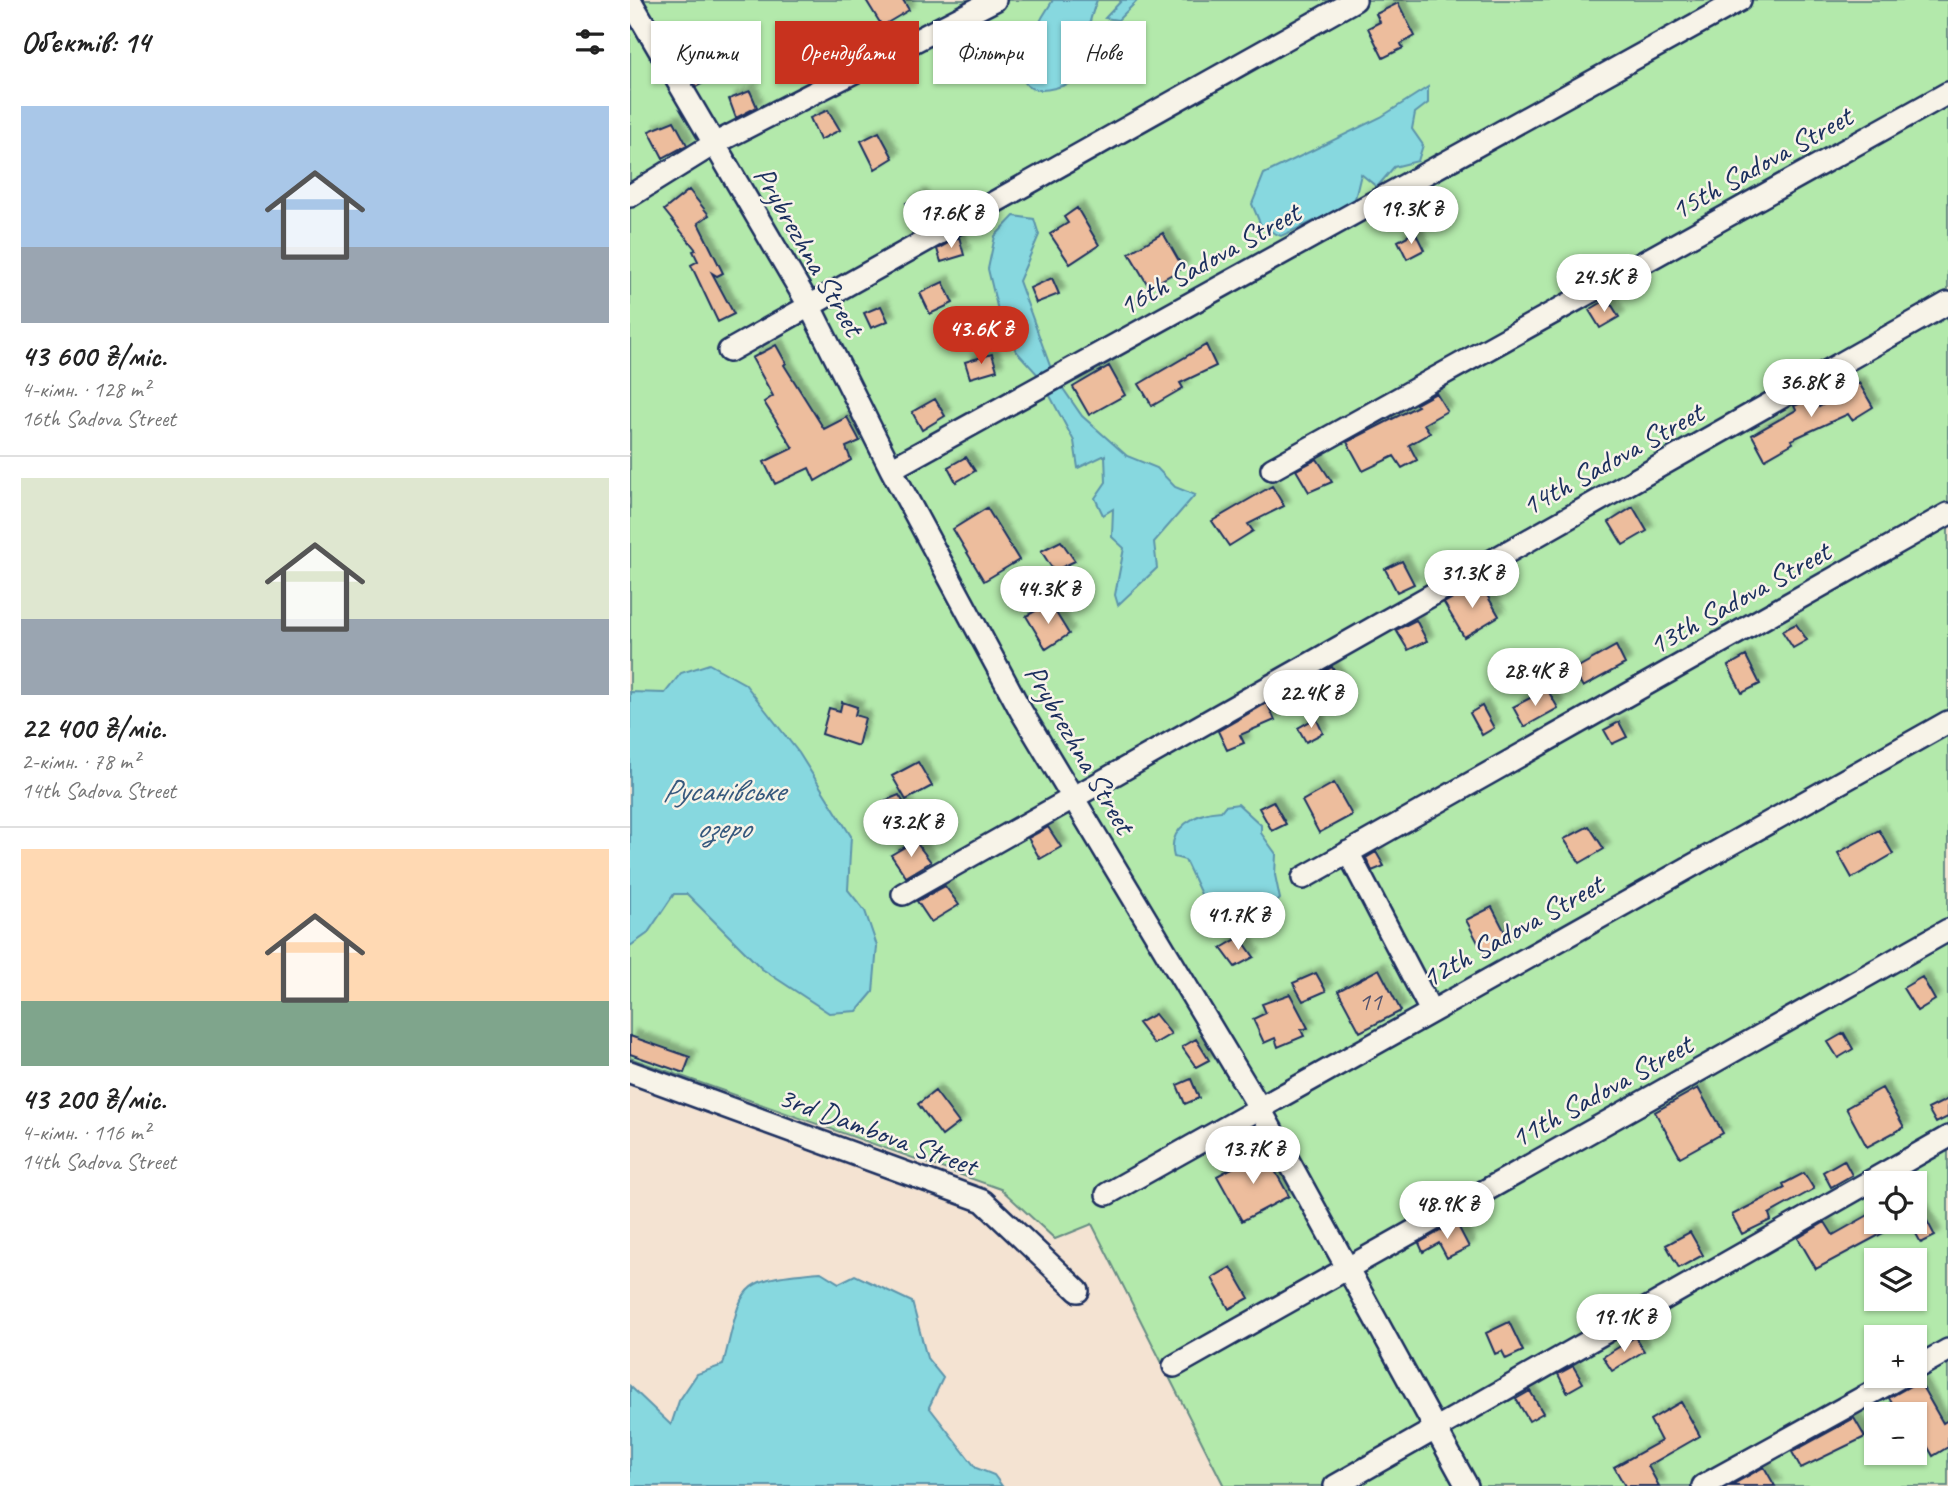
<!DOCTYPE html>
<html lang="uk">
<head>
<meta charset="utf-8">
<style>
	body { margin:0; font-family:Caveat,sans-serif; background:#f2f2f2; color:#222; height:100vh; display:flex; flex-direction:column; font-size:26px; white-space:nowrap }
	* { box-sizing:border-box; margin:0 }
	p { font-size:23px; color:#767676 }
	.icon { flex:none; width:38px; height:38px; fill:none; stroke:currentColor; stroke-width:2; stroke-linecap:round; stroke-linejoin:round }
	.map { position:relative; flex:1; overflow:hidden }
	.drawer { display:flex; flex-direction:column; background:#fff; width:630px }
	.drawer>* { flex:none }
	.top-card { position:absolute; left:21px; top:21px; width:665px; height:63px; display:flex; gap:14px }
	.controls { position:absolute; left:1234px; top:1171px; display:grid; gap:14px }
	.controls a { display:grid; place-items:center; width:63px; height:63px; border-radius:0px; background:#fff; box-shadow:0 2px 5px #0004; font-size:35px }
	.price { position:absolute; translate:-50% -60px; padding:0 16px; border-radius:24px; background:#fff; color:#222; font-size:23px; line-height:46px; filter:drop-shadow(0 2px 4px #0008) }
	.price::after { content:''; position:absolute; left:50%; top:42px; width:21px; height:16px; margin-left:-10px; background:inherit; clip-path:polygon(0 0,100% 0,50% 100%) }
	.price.on { background:#c8321e; color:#fff }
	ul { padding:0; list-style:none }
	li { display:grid; align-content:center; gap:14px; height:371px; padding:0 21px }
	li+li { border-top:2px solid #e0e0e0 }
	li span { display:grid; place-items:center; height:217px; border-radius:0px; color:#555 }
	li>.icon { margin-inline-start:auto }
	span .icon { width:126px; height:126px; fill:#fffc; stroke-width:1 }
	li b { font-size:30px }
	h2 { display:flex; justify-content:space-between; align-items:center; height:84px; padding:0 21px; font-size:30px }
	.chip { padding:0 24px; border-radius:0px; background:#fff; box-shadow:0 2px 5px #0004; font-size:24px; line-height:63px }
	.chip.on { background:#c8321e; color:#fff }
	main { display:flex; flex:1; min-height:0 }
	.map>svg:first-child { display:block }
	.green { fill:#b3e9ab; stroke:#678c84; stroke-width:2; fill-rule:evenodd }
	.water { fill:#87d8df; stroke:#5c94ab; stroke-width:2 }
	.building { fill:#edbd9d; stroke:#1b2f5e; stroke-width:2; filter:url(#shadow) }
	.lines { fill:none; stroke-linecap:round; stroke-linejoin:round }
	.minor-casing { stroke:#1b2f5e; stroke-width:26 }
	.minor { stroke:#f7f3e8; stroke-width:21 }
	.labels { text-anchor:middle; stroke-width:5; stroke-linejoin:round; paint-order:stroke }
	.number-label { font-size:26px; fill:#50526e }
	.street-label { font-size:30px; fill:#1b2f5e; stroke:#f7f3e8 }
	.water-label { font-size:32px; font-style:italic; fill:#36597e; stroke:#f7f3e8 }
</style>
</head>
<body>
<main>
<section class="drawer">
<h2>Об’єктів: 14<svg class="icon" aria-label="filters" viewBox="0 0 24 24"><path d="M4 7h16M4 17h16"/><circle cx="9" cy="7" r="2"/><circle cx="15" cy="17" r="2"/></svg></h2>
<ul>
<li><span style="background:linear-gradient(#a9c7e8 65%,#9aa5b1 0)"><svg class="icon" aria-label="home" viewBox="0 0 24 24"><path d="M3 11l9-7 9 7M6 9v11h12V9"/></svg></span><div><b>43 600 ₴/міс.</b><p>4-кімн. · 128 m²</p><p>16th Sadova Street</p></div></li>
<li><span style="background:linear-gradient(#dfe7d0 65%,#9aa5b1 0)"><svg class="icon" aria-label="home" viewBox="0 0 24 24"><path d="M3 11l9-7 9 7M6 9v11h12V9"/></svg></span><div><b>22 400 ₴/міс.</b><p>2-кімн. · 78 m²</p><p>14th Sadova Street</p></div></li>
<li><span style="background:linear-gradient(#ffd9b3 70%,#7fa58c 0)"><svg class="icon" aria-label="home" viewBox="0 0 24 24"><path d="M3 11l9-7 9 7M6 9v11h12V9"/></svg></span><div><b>43 200 ₴/міс.</b><p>4-кімн. · 116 m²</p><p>14th Sadova Street</p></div></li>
</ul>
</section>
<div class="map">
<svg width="1318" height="1486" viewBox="0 0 1318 1486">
	<defs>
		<filter id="shadow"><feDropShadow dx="6" dy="-6" stdDeviation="2" flood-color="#0004"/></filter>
	</defs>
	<rect width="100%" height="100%" fill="#f4e3d2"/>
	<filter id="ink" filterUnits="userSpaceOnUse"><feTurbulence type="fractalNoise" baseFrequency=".0143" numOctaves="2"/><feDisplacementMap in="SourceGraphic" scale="14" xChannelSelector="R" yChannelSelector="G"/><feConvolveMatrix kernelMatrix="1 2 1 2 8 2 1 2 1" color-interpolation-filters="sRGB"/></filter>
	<g filter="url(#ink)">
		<path class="green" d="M 0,0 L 1318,0 L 1318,1486 L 594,1486 L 462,1224 L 425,1239 L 371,1189 L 0,1058 ZM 1246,1183 L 1284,1183 L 1284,1222 L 1246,1222 ZM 1246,1260 L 1284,1260 L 1284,1298 L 1246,1298 ZM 1246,1337 L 1284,1337 L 1284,1376 L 1246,1376 ZM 1246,1414 L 1284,1414 L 1284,1452 L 1246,1452 Z"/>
		<path class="water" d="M 423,0 L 467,0 C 456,27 454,54 443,82 C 361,115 398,37 423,0 Z
			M 492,0 L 508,0 L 488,20 L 475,18 Z
			M 798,87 L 798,103 L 785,113 L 782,129 L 793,145 L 788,161 L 764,167 L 747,187 L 731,174 L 724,203 L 651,236 L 632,228 L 622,204 L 634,174 L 751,117 Z
			M 384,216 L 404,219 L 409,235 L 389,281 L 423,374 L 452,416 L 497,456 L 527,468 L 545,487 L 565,495 L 524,542 L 527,568 L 488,605 L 485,595 L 494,548 L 482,537 L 483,509 L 473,515 L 465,498 L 476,482 L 475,455 L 448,468 L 444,441 L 410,377 L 386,351 L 370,319 L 358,269 L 365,236 Z
			M 79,664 L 115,684 L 169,753 L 221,836 L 218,890 L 235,911 L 247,946 L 243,992 L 227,1011 L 199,1013 L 132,969 L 57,894 L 44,894 L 17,934 L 0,946 L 0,692 L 35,693 L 51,673 Z
			M 608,804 L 631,825 L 631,833 L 646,854 L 645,875 L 650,899 L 631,919 L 606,927 L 585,918 L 578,909 L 555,860 L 544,857 C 536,828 567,812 591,811 L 595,806 Z
			M 191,1272 L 209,1283 L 225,1275 L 282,1302 L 297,1358 L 313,1378 L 299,1407 L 346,1468 L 364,1475 L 372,1486 L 0,1486 L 0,1386 L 41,1425 L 49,1401 L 67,1374 L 93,1365 C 114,1285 103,1279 191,1272 Z"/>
		<path class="building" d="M 236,0 L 273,0 L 279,10 L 252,26 Z
			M 768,3 L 785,36 L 771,44 L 773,48 L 753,58 L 738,28 L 750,22 L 746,14 Z
			M 345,25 L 365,52 L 339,71 L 316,40 Z
			M 74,52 L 88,75 L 66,87 L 52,63 Z
			M 120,91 L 127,107 L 106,118 L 99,99 Z
			M 198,110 L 210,130 L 190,140 L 180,118 Z
			M 44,121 L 57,145 L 33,158 L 19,131 Z
			M 249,132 L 263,158 L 245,169 L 231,141 Z
			M 59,190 L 79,215 L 68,223 L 93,273 L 87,276 L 82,273 L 104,314 L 88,322 L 61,265 L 68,261 L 63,251 L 66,250 L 34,210 Z
			M 290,195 L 301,214 L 287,221 L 276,203 Z
			M 447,208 L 469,245 L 440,264 L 420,234 L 438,223 L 434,217 Z
			M 785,232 L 794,250 L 777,259 L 768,241 Z
			M 533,233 L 553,268 L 519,287 L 499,253 Z
			M 329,237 L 334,255 L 311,262 L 307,249 Z
			M 422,278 L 429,294 L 406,303 L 400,288 Z
			M 313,282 L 323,303 L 300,314 L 290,293 Z
			M 978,299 L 989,317 L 970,328 L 959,310 Z
			M 251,306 L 258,321 L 241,328 L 234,313 Z
			M 146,345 L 156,363 L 154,365 L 194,429 L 217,417 L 230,441 L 216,447 L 221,460 L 185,481 L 179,468 L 145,484 L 134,462 L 163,448 L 134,402 L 143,396 L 122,358 Z
			M 576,345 L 586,366 L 550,383 L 553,388 L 522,406 L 509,384 Z
			M 362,354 L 367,370 L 340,378 L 335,362 Z
			M 479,366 L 495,395 L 459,415 L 443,387 Z
			M 1229,383 L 1243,407 L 1222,420 L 1218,414 L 1161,440 L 1163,443 L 1135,459 L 1122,435 L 1166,410 L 1164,406 L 1185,397 L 1189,407 Z
			M 806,393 L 817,411 L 794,424 L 800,433 L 779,445 L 787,460 L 772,468 L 764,456 L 733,471 L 717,442 L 788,406 L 786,404 Z
			M 305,399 L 315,416 L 292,430 L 282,412 Z
			M 336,457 L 345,471 L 326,482 L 318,467 Z
			M 687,459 L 702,482 L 679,492 L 666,470 Z
			M 642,486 L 654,506 L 618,524 L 623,531 L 599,546 L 582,521 Z
			M 1003,507 L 1017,531 L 993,545 L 979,522 Z
			M 357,508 L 389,560 L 354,581 L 323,529 Z
			M 431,541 L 445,561 L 424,571 L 411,551 Z
			M 772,561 L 784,584 L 767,592 L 755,569 Z
			M 850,583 L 869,616 L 834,637 L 814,603 Z
			M 420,603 L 439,634 L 416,649 L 396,616 Z
			M 786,620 L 797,641 L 778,650 L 766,630 Z
			M 1166,624 L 1177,640 L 1163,648 L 1152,631 Z
			M 986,646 L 995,664 L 953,687 L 943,670 Z
			M 1116,656 L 1130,684 L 1112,693 L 1098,666 Z
			M 702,667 L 715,691 L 684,707 L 672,683 Z
			M 917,689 L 928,708 L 894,727 L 883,707 Z
			M 212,702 L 227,707 L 225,715 L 235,718 L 228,746 L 192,734 L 199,708 L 210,711 Z
			M 637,703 L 645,720 L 610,735 L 614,743 L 597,750 L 588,731 Z
			M 852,706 L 864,728 L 852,735 L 840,713 Z
			M 686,718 L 693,733 L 676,742 L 668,728 Z
			M 989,722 L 997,737 L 982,744 L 974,730 Z
			M 288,762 L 302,786 L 276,800 L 262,776 Z
			M 704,783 L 722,815 L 689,833 L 672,801 Z
			M 269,795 L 277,808 L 261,815 L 254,801 Z
			M 643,801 L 656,824 L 642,831 L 629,808 Z
			M 959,826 L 974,849 L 950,863 L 934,839 Z
			M 418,827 L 431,847 L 410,859 L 398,838 Z
			M 1249,830 L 1263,854 L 1222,878 L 1208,853 Z
			M 285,841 L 301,862 L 276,877 L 261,855 Z
			M 746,852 L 754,866 L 742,871 L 736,858 Z
			M 315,886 L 329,905 L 301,922 L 287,901 Z
			M 862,907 L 879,940 L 854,954 L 836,920 Z
			M 610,937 L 624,957 L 605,967 L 591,948 Z
			M 749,969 L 771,1011 L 730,1032 L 708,991 Z
			M 686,973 L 696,991 L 673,1001 L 663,983 Z
			M 1292,977 L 1305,1000 L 1287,1011 L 1273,988 Z
			M 660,994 L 678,1028 L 671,1030 L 674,1036 L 648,1047 L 645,1038 L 634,1043 L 623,1019 L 636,1013 L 632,1004 Z
			M 525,1014 L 541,1034 L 524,1044 L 508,1023 Z
			M 1214,1033 L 1223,1049 L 1208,1058 L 1198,1042 Z
			M 0,1036 L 60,1057 L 54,1073 L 0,1054 Z
			M 566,1039 L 579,1060 L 566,1067 L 552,1047 Z
			M 561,1079 L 569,1098 L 555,1104 L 547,1085 Z
			M 1068,1088 L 1093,1133 L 1050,1157 L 1025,1112 Z
			M 1252,1088 L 1274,1127 L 1237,1147 L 1216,1108 Z
			M 305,1091 L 329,1123 L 312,1136 L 288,1104 Z
			M 1318,1099 L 1318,1117 L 1306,1123 L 1298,1109 Z
			M 634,1151 L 659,1196 L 612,1221 L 587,1176 Z
			M 1214,1160 L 1222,1175 L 1201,1187 L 1193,1172 Z
			M 1174,1173 L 1184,1189 L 1139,1214 L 1141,1220 L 1112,1234 L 1102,1215 L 1155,1188 L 1153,1184 Z
			M 1284,1196 L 1305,1236 L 1291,1243 L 1284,1230 Z
			M 1242,1213 L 1253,1233 L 1186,1269 L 1168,1238 L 1195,1222 L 1203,1235 Z
			M 826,1222 L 839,1247 L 817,1258 L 809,1243 L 793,1252 L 789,1243 Z
			M 1060,1232 L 1073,1255 L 1049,1268 L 1036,1245 Z
			M 601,1267 L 619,1298 L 599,1309 L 582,1278 Z
			M 879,1322 L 893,1351 L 876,1359 L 872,1351 L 865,1354 L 856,1333 Z
			M 1005,1337 L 1014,1351 L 982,1371 L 973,1357 Z
			M 943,1366 L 953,1383 L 937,1392 L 928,1374 Z
			M 1289,1381 L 1313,1423 L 1318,1420 L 1318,1447 L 1303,1456 L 1284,1423 L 1284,1414 L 1268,1414 L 1259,1398 Z
			M 900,1391 L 913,1413 L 899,1421 L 886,1399 Z
			M 1051,1402 L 1070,1436 L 1018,1466 L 1029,1486 L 995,1486 L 984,1467 L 1031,1441 L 1020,1420 Z
			M 1224,1418 L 1235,1437 L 1171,1468 L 1162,1452 Z
			M 1134,1467 L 1145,1486 L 1100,1486 Z"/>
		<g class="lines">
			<g class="minor-casing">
				<path id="minor" d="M 0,0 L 180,307 L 261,469 L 391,711 L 629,1107 L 837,1486
					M 0,196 L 82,145 L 365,0
					M 99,351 L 725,0
					M 261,469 L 1110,0
					M 642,469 L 1318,93
					M 718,852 L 801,1011
					M 673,878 L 1318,514
					M 273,894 L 1318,303
					M 0,1072 L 353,1201 L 448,1291
					M 477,1194 L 1318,722
					M 544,1366 L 1318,930
					M 1284,1369 L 1318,1350
					M 705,1486 L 1318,1137
					M 1073,1486 L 1272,1376"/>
			</g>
			<use href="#minor" class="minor"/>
		</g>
	</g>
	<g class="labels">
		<g class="number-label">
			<text x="740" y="1010">11</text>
		</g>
		<g class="street-label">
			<text transform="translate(1131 163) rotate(-29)" y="10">15th Sadova Street</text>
			<text transform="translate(179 251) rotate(60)" y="10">Prybrezhna Street</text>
			<text transform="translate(579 259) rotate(-29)" y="10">16th Sadova Street</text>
			<text transform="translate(982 459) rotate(-29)" y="10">14th Sadova Street</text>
			<text transform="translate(1109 598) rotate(-29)" y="10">13th Sadova Street</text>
			<text transform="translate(450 749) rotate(60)" y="10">Prybrezhna Street</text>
			<text transform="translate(882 931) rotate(-29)" y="10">12th Sadova Street</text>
			<text transform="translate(971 1091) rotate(-29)" y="10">11th Sadova Street</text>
			<text transform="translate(248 1131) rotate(20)" y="10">3rd Dambova Street</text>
		</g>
		<g class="water-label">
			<text x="93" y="801">Русанівське<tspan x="93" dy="37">озеро</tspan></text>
		</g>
	</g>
</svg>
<div class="controls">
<a><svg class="icon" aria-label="locate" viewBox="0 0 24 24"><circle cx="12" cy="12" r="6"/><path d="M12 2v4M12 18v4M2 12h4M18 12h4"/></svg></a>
<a><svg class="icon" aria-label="layers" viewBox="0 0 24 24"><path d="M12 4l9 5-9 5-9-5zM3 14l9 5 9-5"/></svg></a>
<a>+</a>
<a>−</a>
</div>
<b class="price" style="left:781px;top:246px">19.3K ₴</b>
<b class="price" style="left:321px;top:250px">17.6K ₴</b>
<b class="price" style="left:974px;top:314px">24.5K ₴</b>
<b class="price on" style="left:351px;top:366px">43.6K ₴</b>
<b class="price" style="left:1181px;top:419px">36.8K ₴</b>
<b class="price" style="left:842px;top:610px">31.3K ₴</b>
<b class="price" style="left:418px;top:626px">44.3K ₴</b>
<b class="price" style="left:905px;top:708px">28.4K ₴</b>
<b class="price" style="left:681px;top:730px">22.4K ₴</b>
<b class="price" style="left:281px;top:859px">43.2K ₴</b>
<b class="price" style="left:608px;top:952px">41.7K ₴</b>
<b class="price" style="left:623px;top:1186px">13.7K ₴</b>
<b class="price" style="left:817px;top:1241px">48.9K ₴</b>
<b class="price" style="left:994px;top:1354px">19.1K ₴</b>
<div class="top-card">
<a class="chip">Купити</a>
<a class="chip on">Орендувати</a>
<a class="chip">Фільтри</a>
<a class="chip">Нове</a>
</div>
</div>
</main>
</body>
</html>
